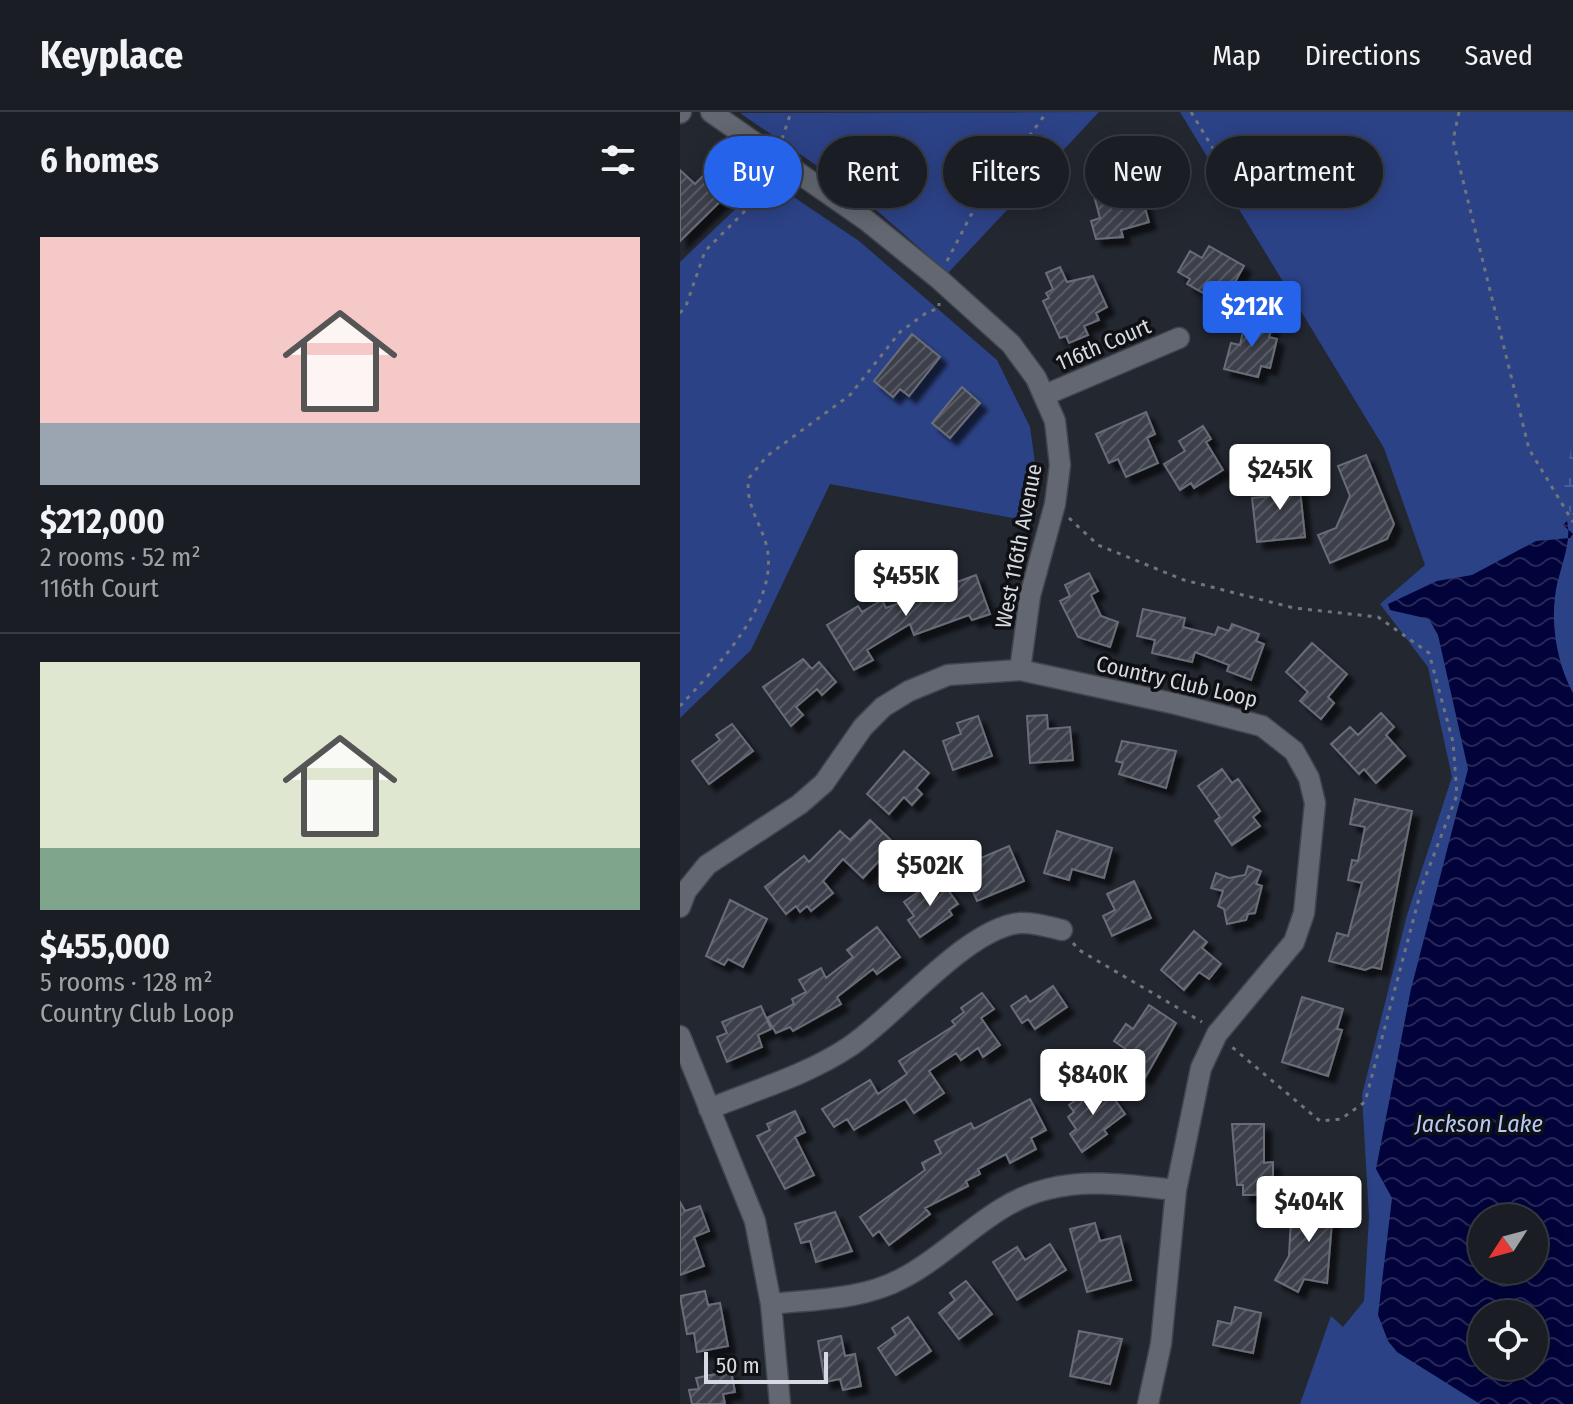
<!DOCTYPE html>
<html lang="en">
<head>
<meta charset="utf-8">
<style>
	body { margin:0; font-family:"Fira Sans Condensed",sans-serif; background:#272a31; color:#f1f3f6; height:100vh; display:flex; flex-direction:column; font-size:30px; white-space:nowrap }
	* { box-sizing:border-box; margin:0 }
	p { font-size:26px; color:#9fa2a6 }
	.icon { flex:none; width:44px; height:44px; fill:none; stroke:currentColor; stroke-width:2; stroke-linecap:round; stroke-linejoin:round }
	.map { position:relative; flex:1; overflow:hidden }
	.drawer { display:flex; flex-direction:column; background:#1a1d24; width:680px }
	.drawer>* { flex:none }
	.guide { position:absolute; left:24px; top:24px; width:748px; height:72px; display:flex; gap:16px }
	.needle { width:52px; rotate:234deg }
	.tools { position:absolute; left:788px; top:1092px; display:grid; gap:16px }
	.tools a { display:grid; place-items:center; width:80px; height:80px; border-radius:50%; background:#1a1d24; box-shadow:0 4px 20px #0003,0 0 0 2px #383b41; font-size:40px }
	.scale { position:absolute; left:24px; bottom:20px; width:124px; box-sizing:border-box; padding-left:8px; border:4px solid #d7dae0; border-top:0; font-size:22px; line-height:28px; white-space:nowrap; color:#d7dae0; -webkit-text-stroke:6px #0e1014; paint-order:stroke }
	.price { position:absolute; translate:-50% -68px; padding:0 18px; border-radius:8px; background:#fff; color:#222; font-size:26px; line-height:52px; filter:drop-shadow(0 2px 4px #0008) }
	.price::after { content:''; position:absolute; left:50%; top:48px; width:24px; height:18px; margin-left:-12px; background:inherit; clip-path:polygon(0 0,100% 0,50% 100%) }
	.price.on { background:#2563eb; color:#fff }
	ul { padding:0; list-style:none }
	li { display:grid; align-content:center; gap:16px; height:424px; padding:0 40px }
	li+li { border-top:2px solid #383b41 }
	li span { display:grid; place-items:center; height:248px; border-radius:0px; color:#555 }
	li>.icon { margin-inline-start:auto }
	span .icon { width:144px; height:144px; fill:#fffc; stroke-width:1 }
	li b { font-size:34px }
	h2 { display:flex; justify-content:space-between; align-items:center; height:96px; padding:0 40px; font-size:34px }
	.chip { padding:0 28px; border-radius:36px; background:#1a1d24; box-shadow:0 4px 20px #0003,0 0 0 2px #383b41; font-size:28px; line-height:72px }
	.chip.on { background:#2563eb; color:#fff }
	header { display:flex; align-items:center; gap:48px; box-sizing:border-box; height:112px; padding:0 40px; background:#1a1d24; border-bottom:2px solid #383b41 }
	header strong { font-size:38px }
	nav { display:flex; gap:44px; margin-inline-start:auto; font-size:28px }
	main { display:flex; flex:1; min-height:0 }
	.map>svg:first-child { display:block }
	.grass { fill:#2c4286; fill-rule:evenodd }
	.wetland { fill:url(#wetland-marsh) }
	.water { fill:url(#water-waves); fill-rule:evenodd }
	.building { fill:url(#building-hatch); stroke:#686d77; stroke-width:2; filter:url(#shadow) }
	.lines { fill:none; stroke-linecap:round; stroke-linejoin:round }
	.minor-casing { stroke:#42454c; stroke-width:23 }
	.path { stroke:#70747b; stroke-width:3; stroke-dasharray:4 6; stroke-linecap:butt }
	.minor { stroke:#626771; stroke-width:20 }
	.labels { text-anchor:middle; stroke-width:7; stroke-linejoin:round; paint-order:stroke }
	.street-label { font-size:22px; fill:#d7dae0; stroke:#0e1014 }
	.water-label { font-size:24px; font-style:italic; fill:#b7c9f4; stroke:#0e1014 }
</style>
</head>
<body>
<header>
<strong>Keyplace</strong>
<nav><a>Map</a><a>Directions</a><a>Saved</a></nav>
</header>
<main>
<section class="drawer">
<h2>6 homes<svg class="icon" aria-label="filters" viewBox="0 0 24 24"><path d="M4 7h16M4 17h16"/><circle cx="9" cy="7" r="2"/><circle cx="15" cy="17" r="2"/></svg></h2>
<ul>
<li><span style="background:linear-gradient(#f6c9c9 75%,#9aa5b1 0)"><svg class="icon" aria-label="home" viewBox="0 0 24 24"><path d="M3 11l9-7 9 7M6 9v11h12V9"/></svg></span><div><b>$212,000</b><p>2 rooms · 52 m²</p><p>116th Court</p></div></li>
<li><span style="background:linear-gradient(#dfe7d0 75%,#7fa58c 0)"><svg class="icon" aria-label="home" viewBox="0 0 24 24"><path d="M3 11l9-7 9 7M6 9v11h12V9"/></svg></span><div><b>$455,000</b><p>5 rooms · 128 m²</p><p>Country Club Loop</p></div></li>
</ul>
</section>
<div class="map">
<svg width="893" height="1292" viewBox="0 0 893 1292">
	<defs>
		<pattern id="wetland-marsh" width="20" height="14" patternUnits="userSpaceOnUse" patternTransform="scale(2)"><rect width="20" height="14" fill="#2c4286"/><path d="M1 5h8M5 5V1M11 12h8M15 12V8" fill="none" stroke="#4a5d97"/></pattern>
		<pattern id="water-waves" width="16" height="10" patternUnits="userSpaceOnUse" patternTransform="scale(2)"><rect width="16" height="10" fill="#02033a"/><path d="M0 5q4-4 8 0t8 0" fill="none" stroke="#262756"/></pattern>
		<pattern id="building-hatch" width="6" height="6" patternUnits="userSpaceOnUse" patternTransform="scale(2)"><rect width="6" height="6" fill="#3d414b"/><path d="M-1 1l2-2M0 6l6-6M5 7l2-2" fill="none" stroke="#585c65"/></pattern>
		<filter id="shadow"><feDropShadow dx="7" dy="7" stdDeviation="2" flood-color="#0009"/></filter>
	</defs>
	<rect width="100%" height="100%" fill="#232730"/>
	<path class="grass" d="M 419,0 L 268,161 L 178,82 L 60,1 Z
		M 500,0 L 893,0 L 893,1292 L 620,1292 L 651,1204 L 663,1215 L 684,1189 L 689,1105 L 682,983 L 727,803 L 772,665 L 748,555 L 700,492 L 745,453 L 704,336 ZM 802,1106 L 854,1106 L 854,1158 L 802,1158 ZM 802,1202 L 854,1202 L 854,1254 L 802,1254 Z
		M 87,67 L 179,129 L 317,248 L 350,315 L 358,372 L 343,408 L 150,372 L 71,538 L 0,606 L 0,150 Z"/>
	<path class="wetland" d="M 893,325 L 893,403 L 882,389 Z"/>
	<path class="water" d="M 887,409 C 893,432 877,461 875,485 C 871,516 878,553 893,581 L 893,1292 L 800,1292 L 717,1240 L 708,1229 L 698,1203 L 712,1086 L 696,1057 L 731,877 L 788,657 L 758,523 L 749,507 L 710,498 L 708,492 L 757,469 L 792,463 L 856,429 L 890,426 L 893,422 L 883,413 ZM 854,1106 L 854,1158 L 802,1158 L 802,1106 ZM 854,1202 L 854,1254 L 802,1254 L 802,1202 Z"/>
	<path class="building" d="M 43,44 L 65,65 L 0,129 L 0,58 L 15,72 Z
		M 444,72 L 446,82 L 460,78 L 469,110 L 441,118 L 443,125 L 416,127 L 411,109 L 420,106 L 413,80 Z
		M 529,134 L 564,154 L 546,186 L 528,176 L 525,182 L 507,172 L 510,167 L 498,160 L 510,139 L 522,146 Z
		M 380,155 L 387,170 L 413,164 L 427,195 L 416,201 L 419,208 L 404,214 L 408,223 L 389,231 L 386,224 L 380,226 L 363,189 L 369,186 L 366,181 L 373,177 L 366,161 Z
		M 566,205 L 593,212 L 589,225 L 597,227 L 590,256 L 581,254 L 578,265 L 544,257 L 551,231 L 560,233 Z
		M 232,222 L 260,245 L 229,284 L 220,277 L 213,285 L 194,269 Z
		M 282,275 L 300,291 L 270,326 L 252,311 Z
		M 466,300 L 475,322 L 467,326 L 478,351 L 446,365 L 438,347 L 429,351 L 416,322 Z
		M 523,314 L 531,327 L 526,330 L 543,358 L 514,376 L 511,371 L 500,378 L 484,352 L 505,339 L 499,329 Z
		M 686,343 L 714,412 L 707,427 L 650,451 L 638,423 L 656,416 L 670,384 L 658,354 Z
		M 618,359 L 625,425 L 577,430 L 572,386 L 602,383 L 599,361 Z
		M 409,461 L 418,479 L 411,483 L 421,504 L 438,510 L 430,535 L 398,525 L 380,489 L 390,484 L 385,473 Z
		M 296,463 L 310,502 L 292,508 L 289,503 L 234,523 L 230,512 L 187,538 L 193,548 L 174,558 L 147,513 L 178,494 L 182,500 L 202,488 L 206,496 Z
		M 463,497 L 505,506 L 503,515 L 535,523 L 538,515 L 549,519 L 552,512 L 579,522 L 576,529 L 584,532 L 571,568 L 547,559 L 549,553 L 515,540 L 512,550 L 472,541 L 475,528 L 457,524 Z
		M 632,531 L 667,562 L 648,585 L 654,591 L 641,607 L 620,589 L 628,580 L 606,560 Z
		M 123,547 L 132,557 L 139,550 L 156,570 L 142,583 L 137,577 L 116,595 L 123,603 L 111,614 L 83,575 Z
		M 701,601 L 714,615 L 706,623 L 725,644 L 696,671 L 684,657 L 679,662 L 651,632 L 670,615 L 678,623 Z
		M 367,603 L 368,617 L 390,615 L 393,648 L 350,651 L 347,604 Z
		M 298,604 L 312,644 L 273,658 L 263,629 L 281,622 L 277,611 Z
		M 52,612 L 73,639 L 29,672 L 12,649 L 40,628 L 36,623 Z
		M 442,629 L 496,639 L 486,676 L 439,662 L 443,651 L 436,649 Z
		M 224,639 L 249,661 L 236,676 L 242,682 L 232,693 L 224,685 L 209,702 L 187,682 Z
		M 542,657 L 552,671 L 558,667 L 580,699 L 573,705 L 580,714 L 552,733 L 535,709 L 540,705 L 518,674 Z
		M 675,687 L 732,699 L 701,857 L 692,855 L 685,858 L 649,849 L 657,821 L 668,824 L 682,771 L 668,768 L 672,748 L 678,749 L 685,715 L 670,712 Z
		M 190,708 L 215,732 L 183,766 L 163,747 L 143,769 L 153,781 L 131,799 L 127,794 L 120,800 L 116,794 L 106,802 L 85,775 L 124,744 L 129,750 L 160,719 L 170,728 Z
		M 377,719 L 432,736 L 424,766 L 392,757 L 389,768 L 364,761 Z
		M 329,734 L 344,769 L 297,789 L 282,754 Z
		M 568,754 L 581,759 L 576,772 L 582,774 L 575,801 L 568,802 L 566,808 L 547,812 L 544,797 L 538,794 L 543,779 L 531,776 L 536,761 L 549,766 L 565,763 Z
		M 454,769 L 471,806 L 432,824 L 423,804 L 435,798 L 427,782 Z
		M 263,771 L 278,792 L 269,798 L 272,803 L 240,825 L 228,808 L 234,804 L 224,790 L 249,772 L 254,778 Z
		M 50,788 L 87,807 L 63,855 L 48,847 L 44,853 L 26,844 Z
		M 197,815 L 220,845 L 197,862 L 193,857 L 157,885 L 161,892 L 113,919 L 110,915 L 96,921 L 87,906 L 114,892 L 112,887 L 126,880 L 119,868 L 141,856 L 146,866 L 173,845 L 167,838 Z
		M 514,819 L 527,830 L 522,836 L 541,852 L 529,867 L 519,860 L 504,878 L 481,858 Z
		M 373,874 L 387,895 L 355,917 L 348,907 L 342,911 L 331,894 L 346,884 L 350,890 Z
		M 302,881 L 314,897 L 301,906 L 320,933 L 303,945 L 298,936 L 281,948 L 276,941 L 249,959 L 264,981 L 234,1001 L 225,987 L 174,1018 L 167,1007 L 154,1015 L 142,997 L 190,968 L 198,982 L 227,962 L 219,949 L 275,913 L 272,909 L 284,900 L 281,896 Z
		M 622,885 L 663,897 L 657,917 L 662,918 L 648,964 L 602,950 Z
		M 469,893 L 496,911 L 465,966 L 447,953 L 454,943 L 434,929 L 446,912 L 453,917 Z
		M 81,894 L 91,917 L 78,923 L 82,935 L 47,950 L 37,925 L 47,921 L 42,910 Z
		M 426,975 L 445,1002 L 424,1018 L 427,1022 L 402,1040 L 390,1022 L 396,1017 L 388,1005 L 394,1000 L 389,993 L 408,979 L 412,984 Z
		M 350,987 L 366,1018 L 351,1026 L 356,1037 L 330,1051 L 326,1042 L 298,1057 L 300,1062 L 286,1069 L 288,1074 L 245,1096 L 250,1102 L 209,1133 L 199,1119 L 193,1124 L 180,1105 L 245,1058 L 242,1051 L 261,1041 L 255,1029 L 291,1011 L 294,1017 Z
		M 115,999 L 125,1020 L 115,1025 L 134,1063 L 105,1077 L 77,1024 L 90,1018 L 87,1012 Z
		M 552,1012 L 584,1012 L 584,1051 L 593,1050 L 593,1083 L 563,1083 L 563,1073 L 557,1073 Z
		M 622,1084 L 654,1085 L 647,1171 L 624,1167 L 618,1180 L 595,1168 L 609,1144 L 611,1106 L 621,1106 Z
		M 0,1090 L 5,1099 L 20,1094 L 29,1119 L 14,1125 L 24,1154 L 0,1163 Z
		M 155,1100 L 172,1139 L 136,1150 L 130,1129 L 121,1131 L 115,1112 Z
		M 415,1111 L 420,1129 L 440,1124 L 451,1168 L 407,1180 L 390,1117 Z
		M 370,1132 L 386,1158 L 337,1188 L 313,1150 L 337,1135 L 345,1148 Z
		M 286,1169 L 312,1202 L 279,1227 L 259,1201 L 275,1188 L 270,1181 Z
		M 25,1179 L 28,1193 L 40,1191 L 48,1234 L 17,1240 L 14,1221 L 7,1222 L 0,1184 Z
		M 555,1195 L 581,1201 L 573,1241 L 533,1233 L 538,1209 L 551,1212 Z
		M 228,1205 L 251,1239 L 216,1263 L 198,1236 L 216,1223 L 212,1216 Z
		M 399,1219 L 442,1227 L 430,1272 L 390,1264 Z
		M 161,1224 L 165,1244 L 175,1242 L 181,1274 L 163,1278 L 160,1267 L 145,1270 L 138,1229 Z
		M 51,1259 L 55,1280 L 43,1282 L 45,1292 L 12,1292 L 9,1278 L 19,1277 L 16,1266 Z"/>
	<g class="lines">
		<g class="minor-casing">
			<path id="minor" d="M 31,0 L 186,108 L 259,167 L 331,232 L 356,266 L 375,309 L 380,353 L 375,392 L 350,484 L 340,558
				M 0,1 L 1,0
				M 365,283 L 499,226
				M 0,795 L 6,779 L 27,753 L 120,692 L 144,671 L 183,615 L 203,595 L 229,579 L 268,563 L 340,558 L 496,592 L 582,614 L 614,639 L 629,666 L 635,691 L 624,801 L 614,830 L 537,922 L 521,956 L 496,1078 L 481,1232 L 468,1292
				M 0,924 L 75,1109 L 91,1192 L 100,1292
				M 29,997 C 75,978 127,963 169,935 C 216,904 286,816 340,811 C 354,810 369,815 382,818
				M 91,1192 C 135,1187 183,1188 223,1166 C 273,1140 311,1090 368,1077 C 410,1066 454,1074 496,1078"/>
		</g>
		<path class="path" d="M 511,0 L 549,63
			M 779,0 L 773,28 L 849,337 L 893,410
			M 102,27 L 111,0
			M 267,149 L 291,103 L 367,0
			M 0,201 L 6,194 L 25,139 L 98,66
			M 389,406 L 418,433 L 504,468 L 614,496 L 698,505 L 749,541 L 773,630 L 777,683 L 743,771 L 685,990 L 661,1007 L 640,1009 L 552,935
			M 0,594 C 35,556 99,493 87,436 C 82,412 64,392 69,366 L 87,344 L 170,283 L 220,220 L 246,201 L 259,196 L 259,191
			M 393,831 L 399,838 L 522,910"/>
		<use href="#minor" class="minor"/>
	</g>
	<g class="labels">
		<g class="street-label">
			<text transform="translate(423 232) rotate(-23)" y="8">116th Court</text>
			<text transform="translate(338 434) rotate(-79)" y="8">West 116th Avenue</text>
			<text transform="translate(497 569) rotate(13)" y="8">Country Club Loop</text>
		</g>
		<g class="water-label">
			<text x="799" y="1020">Jackson Lake</text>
		</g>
	</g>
</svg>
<div class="tools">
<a><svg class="needle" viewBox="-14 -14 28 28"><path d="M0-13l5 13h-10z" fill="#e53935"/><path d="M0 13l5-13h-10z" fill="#9fa2a6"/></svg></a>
<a><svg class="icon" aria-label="locate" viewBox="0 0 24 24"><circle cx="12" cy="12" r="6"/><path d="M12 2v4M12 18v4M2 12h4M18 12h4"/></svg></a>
</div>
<div class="scale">50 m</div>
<b class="price on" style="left:572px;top:237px">$212K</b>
<b class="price" style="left:600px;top:400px">$245K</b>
<b class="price" style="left:226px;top:506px">$455K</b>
<b class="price" style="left:250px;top:796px">$502K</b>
<b class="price" style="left:413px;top:1005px">$840K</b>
<b class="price" style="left:629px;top:1132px">$404K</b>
<div class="guide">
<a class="chip on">Buy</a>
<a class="chip">Rent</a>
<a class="chip">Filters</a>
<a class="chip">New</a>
<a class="chip">Apartment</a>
</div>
</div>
</main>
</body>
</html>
